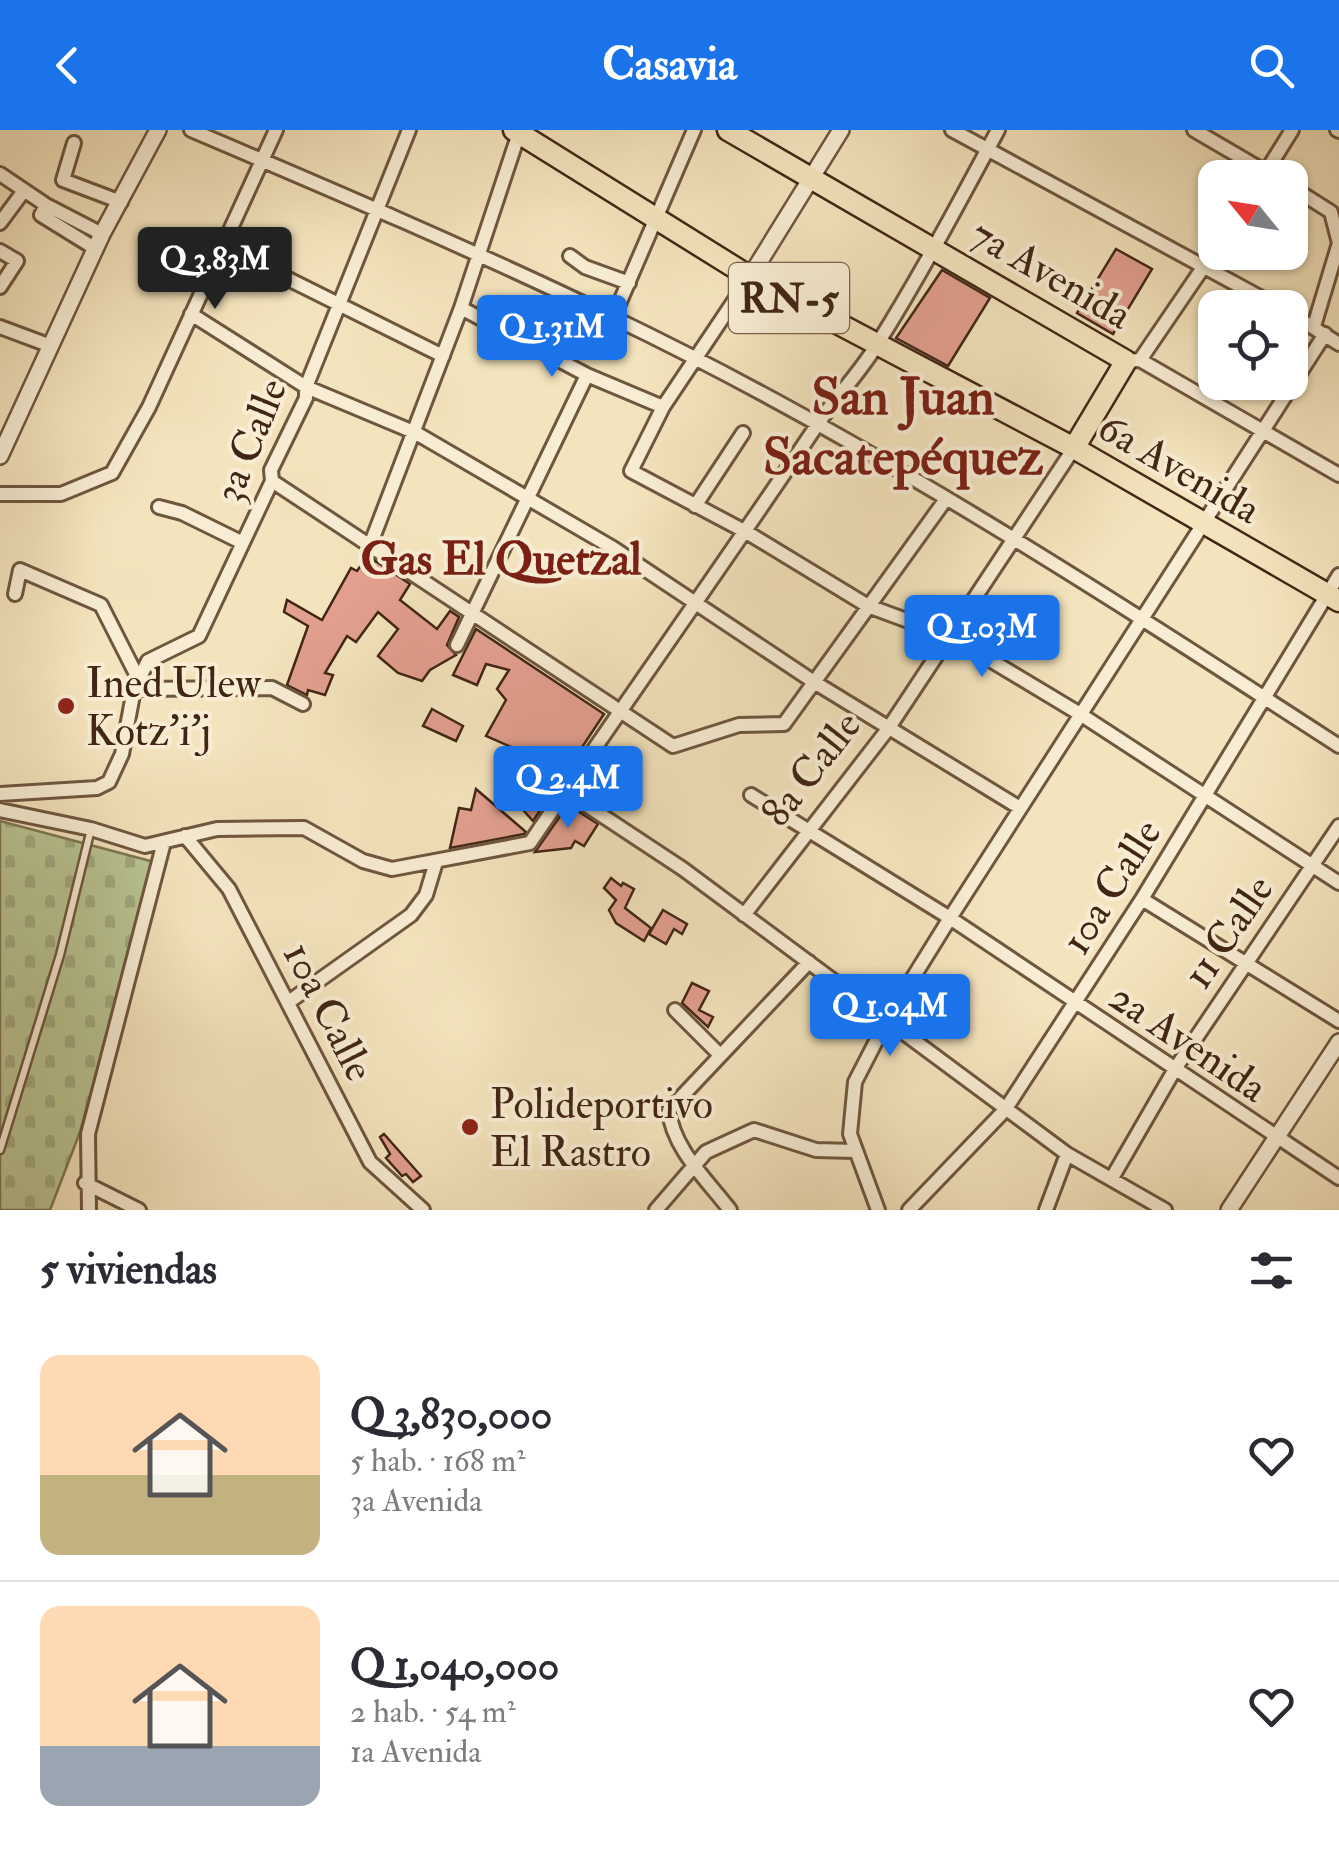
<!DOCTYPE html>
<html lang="es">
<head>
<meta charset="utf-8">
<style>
	body { margin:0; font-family:"IM FELL Double Pica",serif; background:#f2f2f3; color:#2b2b33; height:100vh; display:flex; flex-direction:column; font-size:38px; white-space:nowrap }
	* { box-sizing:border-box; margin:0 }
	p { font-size:32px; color:#7c7c81 }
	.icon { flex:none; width:55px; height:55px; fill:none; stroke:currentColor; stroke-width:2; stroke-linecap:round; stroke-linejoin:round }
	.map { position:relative; height:1080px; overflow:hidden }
	.details { display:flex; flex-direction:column; background:#fff; flex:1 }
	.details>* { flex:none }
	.needle { width:65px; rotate:300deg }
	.fabs { position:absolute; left:1198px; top:30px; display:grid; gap:20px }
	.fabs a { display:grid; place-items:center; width:110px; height:110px; border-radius:20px; background:#fff; box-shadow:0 2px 8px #0004; font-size:50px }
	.price { position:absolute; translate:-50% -85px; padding:0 22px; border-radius:10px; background:#1a73e8; color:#fff; font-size:32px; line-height:65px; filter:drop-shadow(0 2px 5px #0008) }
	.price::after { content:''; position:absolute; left:50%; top:60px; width:30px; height:22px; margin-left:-15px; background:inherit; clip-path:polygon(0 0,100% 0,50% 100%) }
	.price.on { background:#222; color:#fff }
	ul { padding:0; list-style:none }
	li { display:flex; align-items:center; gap:30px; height:250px; padding:0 40px }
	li+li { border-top:2px solid #e1e1e2 }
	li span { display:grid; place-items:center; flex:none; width:280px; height:200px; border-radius:20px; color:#555 }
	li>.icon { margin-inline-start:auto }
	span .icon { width:120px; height:120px; fill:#fffc; stroke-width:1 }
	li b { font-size:42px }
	h2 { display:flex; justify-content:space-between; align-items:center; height:120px; padding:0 40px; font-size:42px }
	header { display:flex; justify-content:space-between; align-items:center; height:130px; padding:0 40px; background:#1a73e8; color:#fff; font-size:45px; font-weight:700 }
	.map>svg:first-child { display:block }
	.cemetery { fill:url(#cemetery-stones); stroke:#7d7654; stroke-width:2.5 }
	.building { fill:#e3a090; stroke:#412615; stroke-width:2.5 }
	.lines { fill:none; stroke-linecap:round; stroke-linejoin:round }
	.service-casing { stroke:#6e563f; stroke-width:11 }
	.minor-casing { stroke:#6e563f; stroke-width:18 }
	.tertiary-casing { stroke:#6e563f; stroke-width:20 }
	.primary-casing { stroke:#412615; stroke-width:25 }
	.service { stroke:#f8edd4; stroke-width:6 }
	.minor { stroke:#f8edd4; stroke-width:12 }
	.tertiary { stroke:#f8edd4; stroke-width:15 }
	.primary { stroke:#f4e4bd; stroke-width:20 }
	.poi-dot { fill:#8f2418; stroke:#f8edd4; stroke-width:4 }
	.labels { text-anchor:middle; stroke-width:8; stroke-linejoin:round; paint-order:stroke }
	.shield { fill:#f8edd4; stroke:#78624e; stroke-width:2.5 }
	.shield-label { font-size:40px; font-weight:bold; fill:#412615 }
	.street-label { font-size:42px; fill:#412615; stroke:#f8edd4 }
	.poi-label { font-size:42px; fill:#412615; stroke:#f8edd4; text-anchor:start }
	.neighbourhood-label { font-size:45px; font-weight:bold; fill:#7a1f14; stroke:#f8edd4 }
	.district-label { font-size:52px; font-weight:bold; fill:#7a1f14; stroke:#f8edd4 }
</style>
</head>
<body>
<header><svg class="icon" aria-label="back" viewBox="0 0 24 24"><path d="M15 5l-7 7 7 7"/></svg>Casavia<svg class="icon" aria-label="search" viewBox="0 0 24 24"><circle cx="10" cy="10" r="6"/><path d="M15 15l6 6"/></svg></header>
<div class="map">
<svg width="1339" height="1080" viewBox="0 0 1339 1080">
	<defs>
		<pattern id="cemetery-stones" width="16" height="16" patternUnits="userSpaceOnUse" patternTransform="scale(2.5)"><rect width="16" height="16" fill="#b9c593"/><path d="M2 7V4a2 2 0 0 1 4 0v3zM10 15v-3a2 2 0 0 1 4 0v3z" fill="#a0a97e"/></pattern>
	</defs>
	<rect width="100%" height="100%" fill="#f4e4bd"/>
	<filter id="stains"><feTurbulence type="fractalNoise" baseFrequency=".002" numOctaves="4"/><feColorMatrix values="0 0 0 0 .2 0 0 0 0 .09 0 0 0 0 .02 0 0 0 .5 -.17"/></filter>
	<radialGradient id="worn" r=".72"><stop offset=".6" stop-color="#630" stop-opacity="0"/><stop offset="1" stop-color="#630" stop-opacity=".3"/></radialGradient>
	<path class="cemetery" d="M 0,691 L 154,732 L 80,1002 L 50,1080 L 0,1080 Z"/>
	<path class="building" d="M 1116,119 L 1152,139 L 1113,204 L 1077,183 Z
		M 942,140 L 990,168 L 948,236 L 896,208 Z
		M 374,430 L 410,454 L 400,470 L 437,499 L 450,481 L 459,487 L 447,515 L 456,525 L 430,540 L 422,551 L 398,543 L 378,526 L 398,499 L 378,482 L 356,512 L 347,506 L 325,543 L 333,545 L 325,565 L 308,560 L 307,565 L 287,555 L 308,496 L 284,482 L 287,470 L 322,490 L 351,438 L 357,441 L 362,434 L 370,440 Z
		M 476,499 L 604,584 L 533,691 L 514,670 L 517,656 L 505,659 L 499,653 L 518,620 L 486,606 L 506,570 L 497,559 L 509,540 L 486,534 L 477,555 L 453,545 Z
		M 432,579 L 463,596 L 456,611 L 423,596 Z
		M 476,659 L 526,702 L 524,704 L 450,718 L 459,678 L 471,680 Z
		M 568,675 L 598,694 L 584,716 L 575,711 L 571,718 L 535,722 Z
		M 611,748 L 621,756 L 623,753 L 634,759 L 625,778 L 651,798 L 644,811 L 616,793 L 609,780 L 616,770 L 604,758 Z
		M 663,780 L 687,794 L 682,804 L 674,799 L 666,814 L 649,804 Z
		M 692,853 L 709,861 L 699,880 L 713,887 L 708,897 L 682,873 Z
		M 384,1004 L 421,1046 L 413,1052 L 406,1044 L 402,1046 L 386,1028 L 390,1024 L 380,1007 Z"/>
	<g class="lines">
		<g class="service-casing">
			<path id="service" d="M 0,1020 L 60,825 L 91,699"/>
		</g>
		<g class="minor-casing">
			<path id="minor" d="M 191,0 C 332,60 473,120 612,187 C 865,308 1103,463 1339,616
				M 952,0 L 1280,178
				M 1194,0 L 1276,48
				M 1337,0 L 1339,1
				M 74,13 L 63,50 L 121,72
				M 0,44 L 46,75 L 102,104
				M 1264,45 L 1292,0
				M 1290,56 L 1331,82 L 1339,113
				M 46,75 L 41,85 L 96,119
				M 0,93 L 23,62
				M 224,117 L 443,226
				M 0,121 L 17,131 L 0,157
				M 570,126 L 585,137 L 629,153
				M 750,147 L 663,277 L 631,341 L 748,403 L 868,476 L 952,507 L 1080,584 L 1339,753
				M 461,178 L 587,245 L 663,277
				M 1290,183 L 1339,214
				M 191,184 L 306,257 L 416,303 L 613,418 L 814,552 L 1020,678
				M 613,188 L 694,0
				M 1314,196 L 1339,113
				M 0,197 L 51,216
				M 1140,230 L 1215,120
				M 1126,231 L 1140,230 L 1339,345
				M 272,351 L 673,616 L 739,595 L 784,594 L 946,369
				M 0,364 L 61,364 L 112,343 L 149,277 L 276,0
				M 695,376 L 743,303
				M 159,377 L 182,383 L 241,412
				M 371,413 L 461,178 L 520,0
				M 15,464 L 20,440 L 101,475 L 139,550
				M 457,515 L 587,245
				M 134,559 L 272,558 L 303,574
				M 565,661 L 683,739 L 1067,1024 L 1165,1080
				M 0,664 L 97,658 L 109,652 L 122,624 L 134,559 L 148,531 L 199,506 L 272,351 L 271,340 L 306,268 L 306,257 L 409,0
				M 751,665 L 950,788 L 1339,1048
				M 0,680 L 91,699 L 145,716 L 217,699 L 304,698 L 363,731 L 392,739 L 530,713 C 624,574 721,438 815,298 C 834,269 860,243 878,213 C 921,144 960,71 998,0
				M 185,706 L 229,759 L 370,1032 L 423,1080
				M 1142,769 L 1339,891
				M 744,785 L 888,599 L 1074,318
				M 290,871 L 411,785 L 426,765 L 436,732
				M 675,880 L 719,924
				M 1112,1048 L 1175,939 L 1339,696
				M 85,1053 L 139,1080
				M 89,1080 L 88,1004 L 164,712
				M 656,1080 L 706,1022 L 754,1000 L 816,1020 L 855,1021
				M 730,1080 C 708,1051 672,1018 669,980 L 809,832
				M 878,1080 L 850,1004 L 855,952 L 888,888 L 950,788 L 1325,204
				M 909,1080 L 1005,980 L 1142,769 L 1339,445
				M 1046,1080 L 1067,1024"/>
		</g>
		<g class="tertiary-casing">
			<path id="tertiary" d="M 750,147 L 841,0
				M 0,326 L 102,104 L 158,0
				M 1229,1080 L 1339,912"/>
		</g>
		<g class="primary-casing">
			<path id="primary" d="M 514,0 L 750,147 L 1074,318 L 1339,471
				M 728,0 L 1126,231 L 1074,318"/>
		</g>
		<use href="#service" class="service"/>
		<use href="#minor" class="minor"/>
		<use href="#tertiary" class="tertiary"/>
		<use href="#primary" class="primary"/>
	</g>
	<g class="poi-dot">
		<circle cx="66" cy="576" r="10"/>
		<circle cx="470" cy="997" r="10"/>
	</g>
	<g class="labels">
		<rect class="shield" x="729" y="133" width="120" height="70" rx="8"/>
		<g class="shield-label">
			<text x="789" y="182">RN-5</text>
		</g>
		<g class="street-label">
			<text transform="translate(1052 143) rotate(30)" y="15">7a Avenida</text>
			<text transform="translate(249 310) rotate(-68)" y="15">3a Calle</text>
			<text transform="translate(1180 337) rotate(30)" y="15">6a Avenida</text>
			<text transform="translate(810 638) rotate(-52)" y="15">8a Calle</text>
			<text transform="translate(1110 756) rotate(-58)" y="15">10a Calle</text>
			<text transform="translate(1227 801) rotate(-56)" y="15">11 Calle</text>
			<text transform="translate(330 881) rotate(63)" y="15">10a Calle</text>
			<text transform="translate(1189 911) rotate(34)" y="15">2a Avenida</text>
		</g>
		<g class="poi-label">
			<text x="86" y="567">Ined Ulew<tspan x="86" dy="48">Kotz'i'j</tspan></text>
			<text x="490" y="988">Polideportivo<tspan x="490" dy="48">El Rastro</tspan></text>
		</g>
		<g class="neighbourhood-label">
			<text x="501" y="444">Gas El Quetzal</text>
		</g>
		<g class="district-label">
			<text x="903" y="284">San Juan<tspan x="903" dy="60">Sacatepéquez</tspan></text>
		</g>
	</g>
	<rect width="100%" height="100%" filter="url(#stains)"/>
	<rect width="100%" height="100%" fill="url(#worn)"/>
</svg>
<div class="fabs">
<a><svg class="needle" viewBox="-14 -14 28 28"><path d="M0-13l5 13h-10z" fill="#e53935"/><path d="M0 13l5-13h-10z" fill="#7c7c81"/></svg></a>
<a><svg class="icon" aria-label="locate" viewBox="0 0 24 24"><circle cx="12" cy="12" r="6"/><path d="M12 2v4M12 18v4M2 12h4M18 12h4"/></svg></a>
</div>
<b class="price on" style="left:215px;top:182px">Q 3.83M</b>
<b class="price" style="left:552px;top:250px">Q 1.31M</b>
<b class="price" style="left:982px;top:550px">Q 1.03M</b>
<b class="price" style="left:568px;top:701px">Q 2.4M</b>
<b class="price" style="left:890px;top:929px">Q 1.04M</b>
</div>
<section class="details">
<h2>5 viviendas<svg class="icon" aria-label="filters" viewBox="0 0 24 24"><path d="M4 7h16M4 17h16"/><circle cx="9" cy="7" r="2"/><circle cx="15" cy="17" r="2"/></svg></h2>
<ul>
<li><span style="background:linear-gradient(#ffd9b3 60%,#c2b280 0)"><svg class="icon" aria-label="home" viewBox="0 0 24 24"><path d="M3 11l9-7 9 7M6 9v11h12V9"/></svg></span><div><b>Q 3,830,000</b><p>5 hab. · 168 m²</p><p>3a Avenida</p></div><svg class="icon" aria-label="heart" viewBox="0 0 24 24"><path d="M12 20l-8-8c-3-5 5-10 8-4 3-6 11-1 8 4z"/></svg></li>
<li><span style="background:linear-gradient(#ffd9b3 70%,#9aa5b1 0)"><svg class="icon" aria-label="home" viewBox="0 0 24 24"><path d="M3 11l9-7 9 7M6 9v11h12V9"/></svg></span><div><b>Q 1,040,000</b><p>2 hab. · 54 m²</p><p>1a Avenida</p></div><svg class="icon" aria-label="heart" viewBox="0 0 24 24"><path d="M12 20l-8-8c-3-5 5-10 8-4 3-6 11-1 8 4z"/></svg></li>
</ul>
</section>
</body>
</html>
